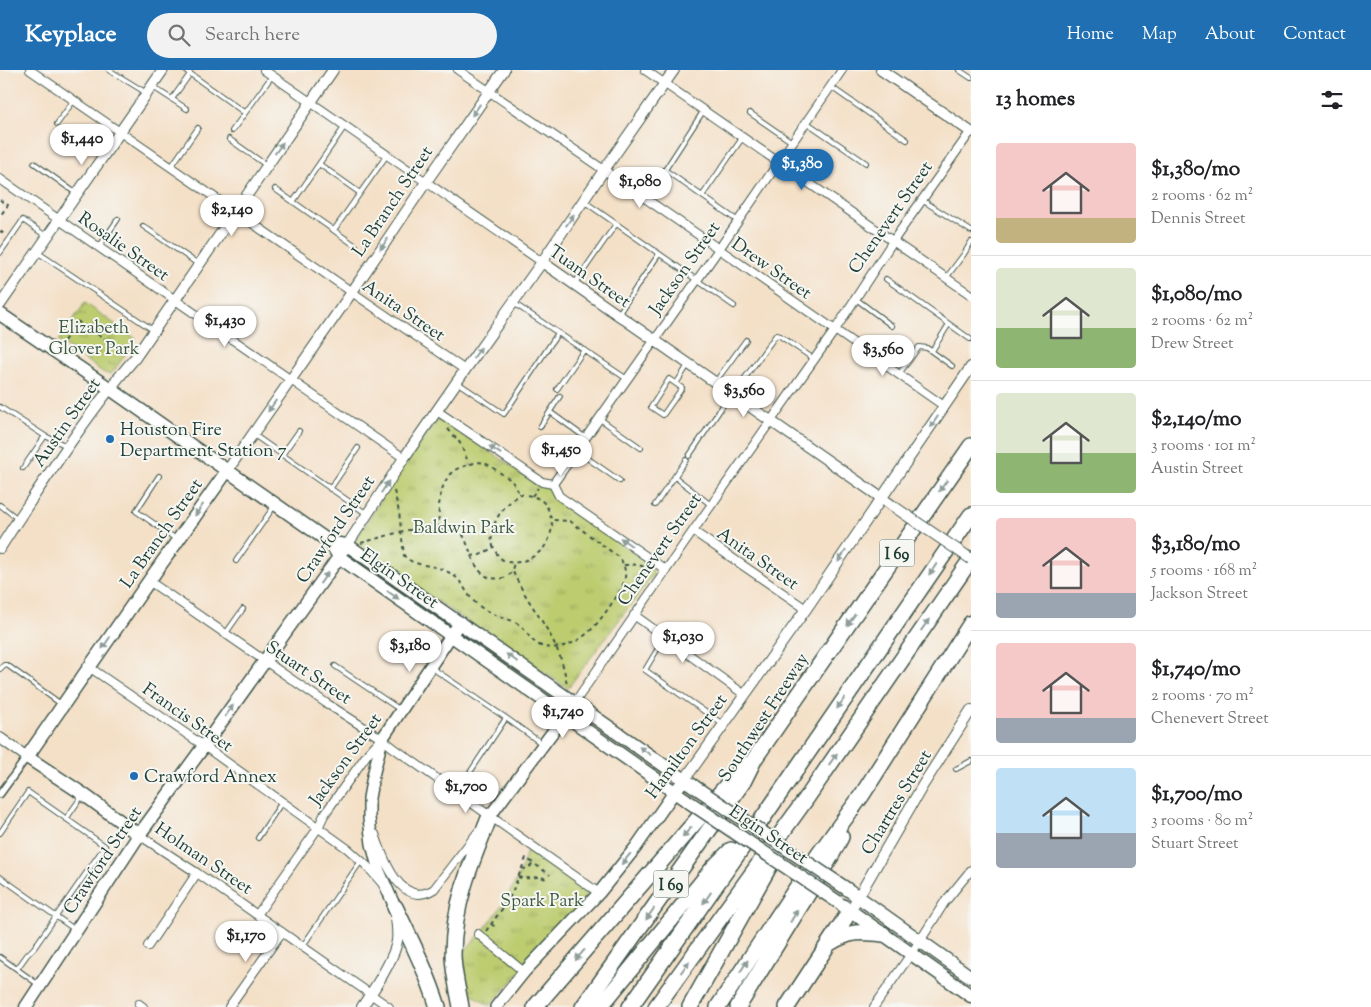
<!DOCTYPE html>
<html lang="en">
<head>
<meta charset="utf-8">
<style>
	body { margin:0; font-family:"Sorts Mill Goudy",serif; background:#f2f2f2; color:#202124; height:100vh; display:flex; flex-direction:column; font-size:19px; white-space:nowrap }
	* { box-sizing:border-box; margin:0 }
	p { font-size:16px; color:#757577 }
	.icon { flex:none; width:28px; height:28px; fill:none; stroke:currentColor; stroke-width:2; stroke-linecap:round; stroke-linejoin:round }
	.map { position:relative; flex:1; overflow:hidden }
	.sheet { display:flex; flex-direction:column; background:#fff; width:400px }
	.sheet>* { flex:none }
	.price { position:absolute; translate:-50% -42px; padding:0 11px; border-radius:18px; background:#fff; color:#222; font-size:16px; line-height:32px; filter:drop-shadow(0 1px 2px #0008) }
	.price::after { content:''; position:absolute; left:50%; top:30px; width:15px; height:11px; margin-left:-8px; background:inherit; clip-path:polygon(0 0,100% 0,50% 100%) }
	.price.active { background:#1f6fb2; color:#fff }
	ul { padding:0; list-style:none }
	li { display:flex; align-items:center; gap:15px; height:125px; padding:0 25px }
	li+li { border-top:1px solid #e0e0e0 }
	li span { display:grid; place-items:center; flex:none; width:140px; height:100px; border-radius:5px; color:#555 }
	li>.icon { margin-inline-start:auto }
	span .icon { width:60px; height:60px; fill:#fffc; stroke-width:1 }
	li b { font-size:21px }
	h2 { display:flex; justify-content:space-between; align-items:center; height:60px; padding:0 25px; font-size:21px }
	header { display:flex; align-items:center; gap:30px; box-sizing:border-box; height:70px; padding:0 25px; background:#1f6fb2; color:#fff }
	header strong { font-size:24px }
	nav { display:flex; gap:28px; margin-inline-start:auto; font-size:18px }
	.search { width:350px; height:45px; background:#f2f2f2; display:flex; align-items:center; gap:12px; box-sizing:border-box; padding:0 18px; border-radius:28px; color:#757577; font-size:19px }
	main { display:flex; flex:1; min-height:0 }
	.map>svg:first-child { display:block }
	.park { fill:url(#park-tufts); stroke:#6e8451 }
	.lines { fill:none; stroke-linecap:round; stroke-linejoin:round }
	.service-casing { stroke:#3f554a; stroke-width:6 }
	.pedestrian-casing { stroke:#3f554a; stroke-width:9 }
	.minor-casing { stroke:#3f554a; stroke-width:10 }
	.tertiary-casing { stroke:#3f554a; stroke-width:12 }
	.secondary-casing { stroke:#3f554a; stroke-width:14 }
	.primary-casing { stroke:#3f554a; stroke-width:15 }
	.motorway-casing { stroke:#3f554a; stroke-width:18 }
	.path { stroke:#3f554a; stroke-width:2; stroke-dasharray:4 4; stroke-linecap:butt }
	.service { stroke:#fff; stroke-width:4 }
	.pedestrian { stroke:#fff; stroke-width:6 }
	.minor { stroke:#fff; stroke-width:8 }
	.tertiary { stroke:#fff; stroke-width:10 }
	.secondary { stroke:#fff; stroke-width:11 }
	.primary { stroke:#fff; stroke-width:12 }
	.motorway { stroke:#fff; stroke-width:15 }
	.tertiary-bridge-casing { stroke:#3f554a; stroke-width:12; stroke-linecap:butt }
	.primary-bridge-casing { stroke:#3f554a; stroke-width:15; stroke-linecap:butt }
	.tertiary-bridge { stroke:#fff; stroke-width:10 }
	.primary-bridge { stroke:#fff; stroke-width:12 }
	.oneway { fill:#8f9e9a }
	.poi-dot { fill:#1f6fb2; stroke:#f6f6f2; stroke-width:2 }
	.labels { text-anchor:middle; stroke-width:4; stroke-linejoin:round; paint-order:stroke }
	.shield { fill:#f6f6f2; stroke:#60746d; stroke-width:1 }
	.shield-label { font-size:16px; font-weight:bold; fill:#1f3d34 }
	.street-label { font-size:18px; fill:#1f3d34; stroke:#f6f6f2 }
	.park-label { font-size:18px; fill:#3e5a40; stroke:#f6f6f2 }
	.poi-label { font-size:18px; fill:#1f3d34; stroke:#f6f6f2; text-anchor:start }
</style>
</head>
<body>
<header>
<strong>Keyplace</strong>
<div class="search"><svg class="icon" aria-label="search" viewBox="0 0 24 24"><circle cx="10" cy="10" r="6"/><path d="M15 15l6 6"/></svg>Search here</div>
<nav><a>Home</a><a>Map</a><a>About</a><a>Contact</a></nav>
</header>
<main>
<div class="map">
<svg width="971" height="937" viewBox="0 0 971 937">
	<defs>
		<pattern id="park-tufts" width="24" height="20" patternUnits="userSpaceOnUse" patternTransform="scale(1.25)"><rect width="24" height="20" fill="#bccc6e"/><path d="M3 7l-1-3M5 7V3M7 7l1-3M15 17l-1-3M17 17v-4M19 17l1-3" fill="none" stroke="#98a75b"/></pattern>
	</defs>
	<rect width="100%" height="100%" fill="#f6f6f2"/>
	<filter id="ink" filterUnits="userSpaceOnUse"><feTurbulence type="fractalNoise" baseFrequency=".02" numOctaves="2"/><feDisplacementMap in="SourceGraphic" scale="10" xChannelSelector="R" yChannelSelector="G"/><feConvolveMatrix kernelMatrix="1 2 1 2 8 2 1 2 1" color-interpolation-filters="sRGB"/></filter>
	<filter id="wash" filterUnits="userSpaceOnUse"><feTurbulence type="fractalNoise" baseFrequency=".0096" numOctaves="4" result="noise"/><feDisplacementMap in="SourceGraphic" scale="20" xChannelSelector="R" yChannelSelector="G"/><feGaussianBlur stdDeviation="1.12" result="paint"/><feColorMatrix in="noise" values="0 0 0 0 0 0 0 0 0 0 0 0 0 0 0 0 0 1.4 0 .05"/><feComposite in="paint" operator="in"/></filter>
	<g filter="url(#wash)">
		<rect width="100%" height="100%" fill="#f4e0c7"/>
		<path class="park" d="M 85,233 L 136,269 L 113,302 L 110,304 L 104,303 L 58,271 Z
			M 442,350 L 447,351 L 537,414 L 549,417 L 552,420 L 554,425 L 561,431 L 650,495 L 653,499 L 653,505 L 568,618 L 352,475 L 408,389 L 437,351 Z
			M 527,780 L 585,820 L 588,826 L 587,828 L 490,936 L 466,920 L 462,883 C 491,854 517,820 527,780 Z"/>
	</g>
	<g filter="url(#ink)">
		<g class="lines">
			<g class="service-casing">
				<path id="service" d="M 109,0 L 145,22
					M 185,0 L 245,43
					M 959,0 L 971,8
					M 153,17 L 187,39
					M 831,17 L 907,70
					M 172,29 L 190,4
					M 750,43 L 792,72
					M 806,52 L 866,93
					M 57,54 L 74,30
					M 232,61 L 272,6
					M 229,69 L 266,95
					M 34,93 L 77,124
					M 319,94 L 360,123
					M 171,97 L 198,58
					M 665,100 L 738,151
					M 275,119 L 356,176
					M 702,126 L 743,67
					M 646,129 L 704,40
					M 922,130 L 971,161
					M 293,132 L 345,56
					M 585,132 L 734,236
					M 143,156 L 198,194
					M 334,160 L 387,85
					M 99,177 L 118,149
					M 37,182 L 153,260
					M 0,183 L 23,150 L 46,166
					M 946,208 L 964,184 L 971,172
					M 886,209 L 970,269
					M 575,213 L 616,154
					M 856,229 L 892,256
					M 515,234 L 627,309
					M 619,243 L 659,184
					M 932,281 L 949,254
					M 899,304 L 919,277 L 927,278 L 952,296
					M 669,309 L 682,318 L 663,345 L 651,337 Z
					M 716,311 L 746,270
					M 458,313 L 504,344 L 558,263
					M 676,314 L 688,295
					M 557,319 L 584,280
					M 734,323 L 776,265 L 780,266 L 814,289
					M 0,337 L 45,366 L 67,376
					M 550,342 L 586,368
					M 600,349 L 641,378
					M 540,357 L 560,326
					M 254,365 L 367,444
					M 577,381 L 620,411
					M 282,385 L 299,361
					M 689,386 L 730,325
					M 23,398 L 45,366
					M 159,406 L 136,441 L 176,469
					M 675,407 L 711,435
					M 330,419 L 358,378
					M 0,435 L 18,449
					M 655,435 L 686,390
					M 236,491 L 275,435
					M 226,563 L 243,539
					M 666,569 L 657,580 L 645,600 L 724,655
					M 335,596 L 399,639
					M 432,598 L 506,648 L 457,722
					M 0,599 L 4,595 L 7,595 L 61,634
					M 506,648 L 541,673
					M 956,699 L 971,691
					M 66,749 L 82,726
					M 0,763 L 28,722 L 105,776 L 34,878 L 27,885 L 17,899
					M 258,768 L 282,732
					M 0,807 L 74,859
					M 302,877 L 361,791
					M 0,887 L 39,915"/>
			</g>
			<g class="pedestrian-casing">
				<path id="pedestrian" d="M 0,724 L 27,687"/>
			</g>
			<g class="minor-casing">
				<path id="minor" d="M 30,0 L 465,300
					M 264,0 L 542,192
					M 458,0 L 719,179 L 944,336
					M 645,0 L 971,225
					M 0,109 L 404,388
					M 437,341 L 542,412 L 553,414 L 559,426 L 666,500
					M 553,414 L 719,179 L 842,0
					M 693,461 L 806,539
					M 149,511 L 326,633 L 382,669 L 395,679 L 599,823
					M 634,545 L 745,625
					M 89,597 L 204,676 L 348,779 L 367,796 L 381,812
					M 575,632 L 693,461 L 835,260 L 893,171 L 971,61
					M 375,764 C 383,788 401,840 434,819 L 478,762
					M 139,765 L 197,803 L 389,937
					M 257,845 L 318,758 L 324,745 L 368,683 L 380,670
					M 478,864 L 524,902
					M 148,876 L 197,803
					M 139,934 L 143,937
					M 229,937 L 282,862
					M 874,937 L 920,871 L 944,833 L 971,800"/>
			</g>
			<g class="tertiary-casing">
				<path id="tertiary" d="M 881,0 L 971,62
					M 542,192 L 893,436
					M 0,235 L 163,0
					M 227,401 L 352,222 L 426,112 L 504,0
					M 0,478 C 19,448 39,418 59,389 C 83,354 107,320 135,288 L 333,0
					M 344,480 L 404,388 L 465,300 L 542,192 L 604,100 L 674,0
					M 0,668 L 27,687
					M 685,709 L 806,539 L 971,297
					M 850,841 L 923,715 L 971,640
					M 362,937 C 373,921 394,890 397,871 C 398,863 397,855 396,848"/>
			</g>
			<g class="secondary-casing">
				<path id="secondary" d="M 490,746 L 575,632
					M 395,837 L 379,801 L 372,774 L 369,748 L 369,728 L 373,706 L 382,669 L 460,552
					M 496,937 L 524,902 L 599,823 L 636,777 L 675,721 L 685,709"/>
			</g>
			<g class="primary-casing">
				<path id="primary" d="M 0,244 L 109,318 L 331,473 L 339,487 L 686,730
					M 331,473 L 347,475 L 356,481 L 695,717
					M 139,765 L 83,724 L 27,687 L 149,511 L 227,401
					M 847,819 L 971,907
					M 842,835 L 971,926
					M 26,937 L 139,765 L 204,676 L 339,487"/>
			</g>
			<g class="motorway-casing">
				<path id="motorway" d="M 395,837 C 411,870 427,902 438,937
					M 830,873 C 849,861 861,861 883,864
					M 461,937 C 458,920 453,901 453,884 C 453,835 472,790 490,746
					M 535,937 L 735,706 L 748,694
					M 583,937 L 743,712 L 755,688 L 971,376
					M 600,937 L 714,797 L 731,780
					M 630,937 L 765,745 L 971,445
					M 656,937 L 806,729 L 971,489
					M 690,937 L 779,779
					M 718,937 L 819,784 L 862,725 L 971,553
					M 738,937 L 831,786 L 841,767
					M 787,937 L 850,841"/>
			</g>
			<path class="path" d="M 0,130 L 8,135 L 0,146
				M 0,161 L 6,165
				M 64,271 L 77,251 L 122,280
				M 448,359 L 460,373 L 469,394
				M 394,421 L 399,442 L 404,486 C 407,488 410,491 413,492 C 429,498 437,494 453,505 C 462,511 465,521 472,529 C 479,538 490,543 500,547 C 506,549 513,550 518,554 C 526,559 529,570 539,575 C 545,578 552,578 558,577 C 582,574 597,555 610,536 C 621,519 632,508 620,488 L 570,451 L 552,450
				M 519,424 C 532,425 545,428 549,442 C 551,447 552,452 552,457 C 551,463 549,471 545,476 C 535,490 504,503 495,480 C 492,474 491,471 492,465 C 495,445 504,437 519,424 Z
				M 532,426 L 538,418
				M 439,459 C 438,440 438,418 451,403 C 455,399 462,397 468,395 C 482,390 484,392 496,400 C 509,409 513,409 519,424
				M 361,473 L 407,460 L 452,460 L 463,465 C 473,483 474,513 503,508 C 511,506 512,500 514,493
				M 471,486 L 480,485 L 494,477
				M 624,495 C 634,494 639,494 648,499 L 650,498
				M 513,502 C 532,543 561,567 567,616
				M 522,798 L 526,799 L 531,796 L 533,792
				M 518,807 C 529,811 536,804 546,809
				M 491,854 L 496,857
				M 486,861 L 508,831 L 513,820 L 526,788 L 550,805"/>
			<use href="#service" class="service"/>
			<use href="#pedestrian" class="pedestrian"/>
			<use href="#minor" class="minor"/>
			<use href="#tertiary" class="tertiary"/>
			<use href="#secondary" class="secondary"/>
			<use href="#primary" class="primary"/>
			<use href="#motorway" class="motorway"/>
			<g class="tertiary-bridge-casing">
				<path id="tertiary-bridge" d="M 893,436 L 971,489"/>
			</g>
			<g class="primary-bridge-casing">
				<path id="primary-bridge" d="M 695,717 L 847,819
					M 686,730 L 838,832"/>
			</g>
			<use href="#tertiary-bridge" class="tertiary-bridge"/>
			<use href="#primary-bridge" class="primary-bridge"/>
		</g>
		<defs><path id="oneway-solid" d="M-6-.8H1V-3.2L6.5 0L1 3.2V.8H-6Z" transform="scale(1.25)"/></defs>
		<g class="oneway">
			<use href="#oneway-solid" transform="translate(476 40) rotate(125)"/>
			<use href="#oneway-solid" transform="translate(279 78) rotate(-55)"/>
			<use href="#oneway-solid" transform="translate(570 150) rotate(-56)"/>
			<use href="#oneway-solid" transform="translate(384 174) rotate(124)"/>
			<use href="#oneway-solid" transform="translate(477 283) rotate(-54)"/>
			<use href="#oneway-solid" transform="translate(272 336) rotate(125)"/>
			<use href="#oneway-solid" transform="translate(934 352) rotate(124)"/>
			<use href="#oneway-solid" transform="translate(495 380) rotate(-146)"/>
			<use href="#oneway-solid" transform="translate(943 416) rotate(125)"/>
			<use href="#oneway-solid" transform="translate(385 417) rotate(-57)"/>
			<use href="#oneway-solid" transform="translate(199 440) rotate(125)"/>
			<use href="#oneway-solid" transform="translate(626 472) rotate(-145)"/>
			<use href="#oneway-solid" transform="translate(842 486) rotate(125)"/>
			<use href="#oneway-solid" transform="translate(933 499) rotate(125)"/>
			<use href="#oneway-solid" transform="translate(324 508) rotate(-54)"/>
			<use href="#oneway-solid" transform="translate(393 525) rotate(35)"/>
			<use href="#oneway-solid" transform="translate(851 550) rotate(125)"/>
			<use href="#oneway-solid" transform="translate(925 555) rotate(-55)"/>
			<use href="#oneway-solid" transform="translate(106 573) rotate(124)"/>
			<use href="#oneway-solid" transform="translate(512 588) rotate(-145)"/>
			<use href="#oneway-solid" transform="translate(841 633) rotate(125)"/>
			<use href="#oneway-solid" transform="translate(229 641) rotate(-55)"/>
			<use href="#oneway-solid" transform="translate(645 681) rotate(-145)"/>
			<use href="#oneway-solid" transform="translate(833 689) rotate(-55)"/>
			<use href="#oneway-solid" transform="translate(687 762) rotate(131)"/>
			<use href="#oneway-solid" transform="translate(626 789) rotate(129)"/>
			<use href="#oneway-solid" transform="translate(707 828) rotate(125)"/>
			<use href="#oneway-solid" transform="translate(650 844) rotate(125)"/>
			<use href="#oneway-solid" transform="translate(794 846) rotate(-59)"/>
			<use href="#oneway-solid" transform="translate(580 885) rotate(131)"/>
			<use href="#oneway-solid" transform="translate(744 896) rotate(-57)"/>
			<use href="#oneway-solid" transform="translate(685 897) rotate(-54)"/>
		</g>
	</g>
	<g class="poi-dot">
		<circle cx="110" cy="369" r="5"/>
		<circle cx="134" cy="706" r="5"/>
	</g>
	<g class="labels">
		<g class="shield">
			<rect x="879.5" y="469.5" width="35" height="27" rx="4"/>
			<rect x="653.5" y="800.5" width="35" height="27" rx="4"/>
		</g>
		<g class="shield-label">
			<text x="897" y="489">I 69</text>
			<text x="671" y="820">I 69</text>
		</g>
		<g class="street-label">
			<text transform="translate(392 131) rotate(-56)" y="6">La Branch Street</text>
			<text transform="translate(890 147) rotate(-55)" y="6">Chenevert Street</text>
			<text transform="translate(124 176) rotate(35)" y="6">Rosalie Street</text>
			<text transform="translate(684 198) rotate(-55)" y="6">Jackson Street</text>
			<text transform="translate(772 198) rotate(35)" y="6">Drew Street</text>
			<text transform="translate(590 206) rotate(35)" y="6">Tuam Street</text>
			<text transform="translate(404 240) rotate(34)" y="6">Anita Street</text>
			<text transform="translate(66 352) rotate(-55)" y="6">Austin Street</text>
			<text transform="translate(335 459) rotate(-56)" y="6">Crawford Street</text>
			<text transform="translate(161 463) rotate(-55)" y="6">La Branch Street</text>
			<text transform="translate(659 479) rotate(-55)" y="6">Chenevert Street</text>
			<text transform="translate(758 488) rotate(35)" y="6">Anita Street</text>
			<text transform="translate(400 508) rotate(35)" y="6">Elgin Street</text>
			<text transform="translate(309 602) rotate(34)" y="6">Stuart Street</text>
			<text transform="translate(188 647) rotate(35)" y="6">Francis Street</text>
			<text transform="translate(763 647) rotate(-57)" y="6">Southwest Freeway</text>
			<text transform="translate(686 676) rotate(-54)" y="6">Hamilton Street</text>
			<text transform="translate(345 689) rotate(-54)" y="6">Jackson Street</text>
			<text transform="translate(896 732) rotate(-59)" y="6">Chartres Street</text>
			<text transform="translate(769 764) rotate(34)" y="6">Elgin Street</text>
			<text transform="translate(204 788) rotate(34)" y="6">Holman Street</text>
			<text transform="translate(102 790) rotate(-56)" y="6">Crawford Street</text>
		</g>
		<g class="park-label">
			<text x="94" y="263">Elizabeth<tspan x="94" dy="21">Glover Park</tspan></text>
			<text x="464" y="463">Baldwin Park</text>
			<text x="542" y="836">Spark Park</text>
		</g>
		<g class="poi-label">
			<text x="120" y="365">Houston Fire<tspan x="120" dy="21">Department Station 7</tspan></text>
			<text x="144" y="712">Crawford Annex</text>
		</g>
	</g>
</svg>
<b class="price" style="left:82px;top:96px">$1,440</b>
<b class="price active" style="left:802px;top:121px">$1,380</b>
<b class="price" style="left:640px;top:139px">$1,080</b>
<b class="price" style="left:232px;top:167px">$2,140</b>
<b class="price" style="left:225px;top:278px">$1,430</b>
<b class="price" style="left:883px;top:307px">$3,560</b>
<b class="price" style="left:744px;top:348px">$3,560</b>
<b class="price" style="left:561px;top:407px">$1,450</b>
<b class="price" style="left:683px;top:594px">$1,030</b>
<b class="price" style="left:410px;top:603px">$3,180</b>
<b class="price" style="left:563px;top:669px">$1,740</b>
<b class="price" style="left:466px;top:744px">$1,700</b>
<b class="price" style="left:246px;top:893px">$1,170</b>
</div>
<section class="sheet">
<h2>13 homes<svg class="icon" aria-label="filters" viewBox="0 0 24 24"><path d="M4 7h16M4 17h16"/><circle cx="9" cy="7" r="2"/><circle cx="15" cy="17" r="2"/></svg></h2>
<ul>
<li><span style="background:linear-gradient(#f6c9c9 75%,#c2b280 0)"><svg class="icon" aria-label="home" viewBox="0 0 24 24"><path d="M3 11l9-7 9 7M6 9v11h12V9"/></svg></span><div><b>$1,380/mo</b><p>2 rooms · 62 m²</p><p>Dennis Street</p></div></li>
<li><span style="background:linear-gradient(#dfe7d0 60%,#8fb573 0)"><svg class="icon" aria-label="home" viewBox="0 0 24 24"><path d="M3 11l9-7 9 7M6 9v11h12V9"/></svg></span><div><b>$1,080/mo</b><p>2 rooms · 62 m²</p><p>Drew Street</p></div></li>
<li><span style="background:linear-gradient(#dfe7d0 60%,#8fb573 0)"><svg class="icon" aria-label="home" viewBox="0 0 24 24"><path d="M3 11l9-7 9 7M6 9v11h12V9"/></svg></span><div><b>$2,140/mo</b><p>3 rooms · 101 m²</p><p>Austin Street</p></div></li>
<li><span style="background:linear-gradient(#f6c9c9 75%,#9aa5b1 0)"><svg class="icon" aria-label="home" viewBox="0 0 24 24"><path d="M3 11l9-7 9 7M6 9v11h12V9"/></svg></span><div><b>$3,180/mo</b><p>5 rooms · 168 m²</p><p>Jackson Street</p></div></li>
<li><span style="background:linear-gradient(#f6c9c9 75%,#9aa5b1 0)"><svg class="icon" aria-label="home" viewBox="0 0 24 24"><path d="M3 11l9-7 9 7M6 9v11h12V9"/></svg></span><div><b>$1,740/mo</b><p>2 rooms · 70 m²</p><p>Chenevert Street</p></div></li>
<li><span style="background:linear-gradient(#bfe0f5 65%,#9aa5b1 0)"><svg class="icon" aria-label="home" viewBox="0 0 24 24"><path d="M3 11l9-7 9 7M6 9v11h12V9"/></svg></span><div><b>$1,700/mo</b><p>3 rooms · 80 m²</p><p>Stuart Street</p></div></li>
</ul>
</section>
</main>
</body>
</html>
